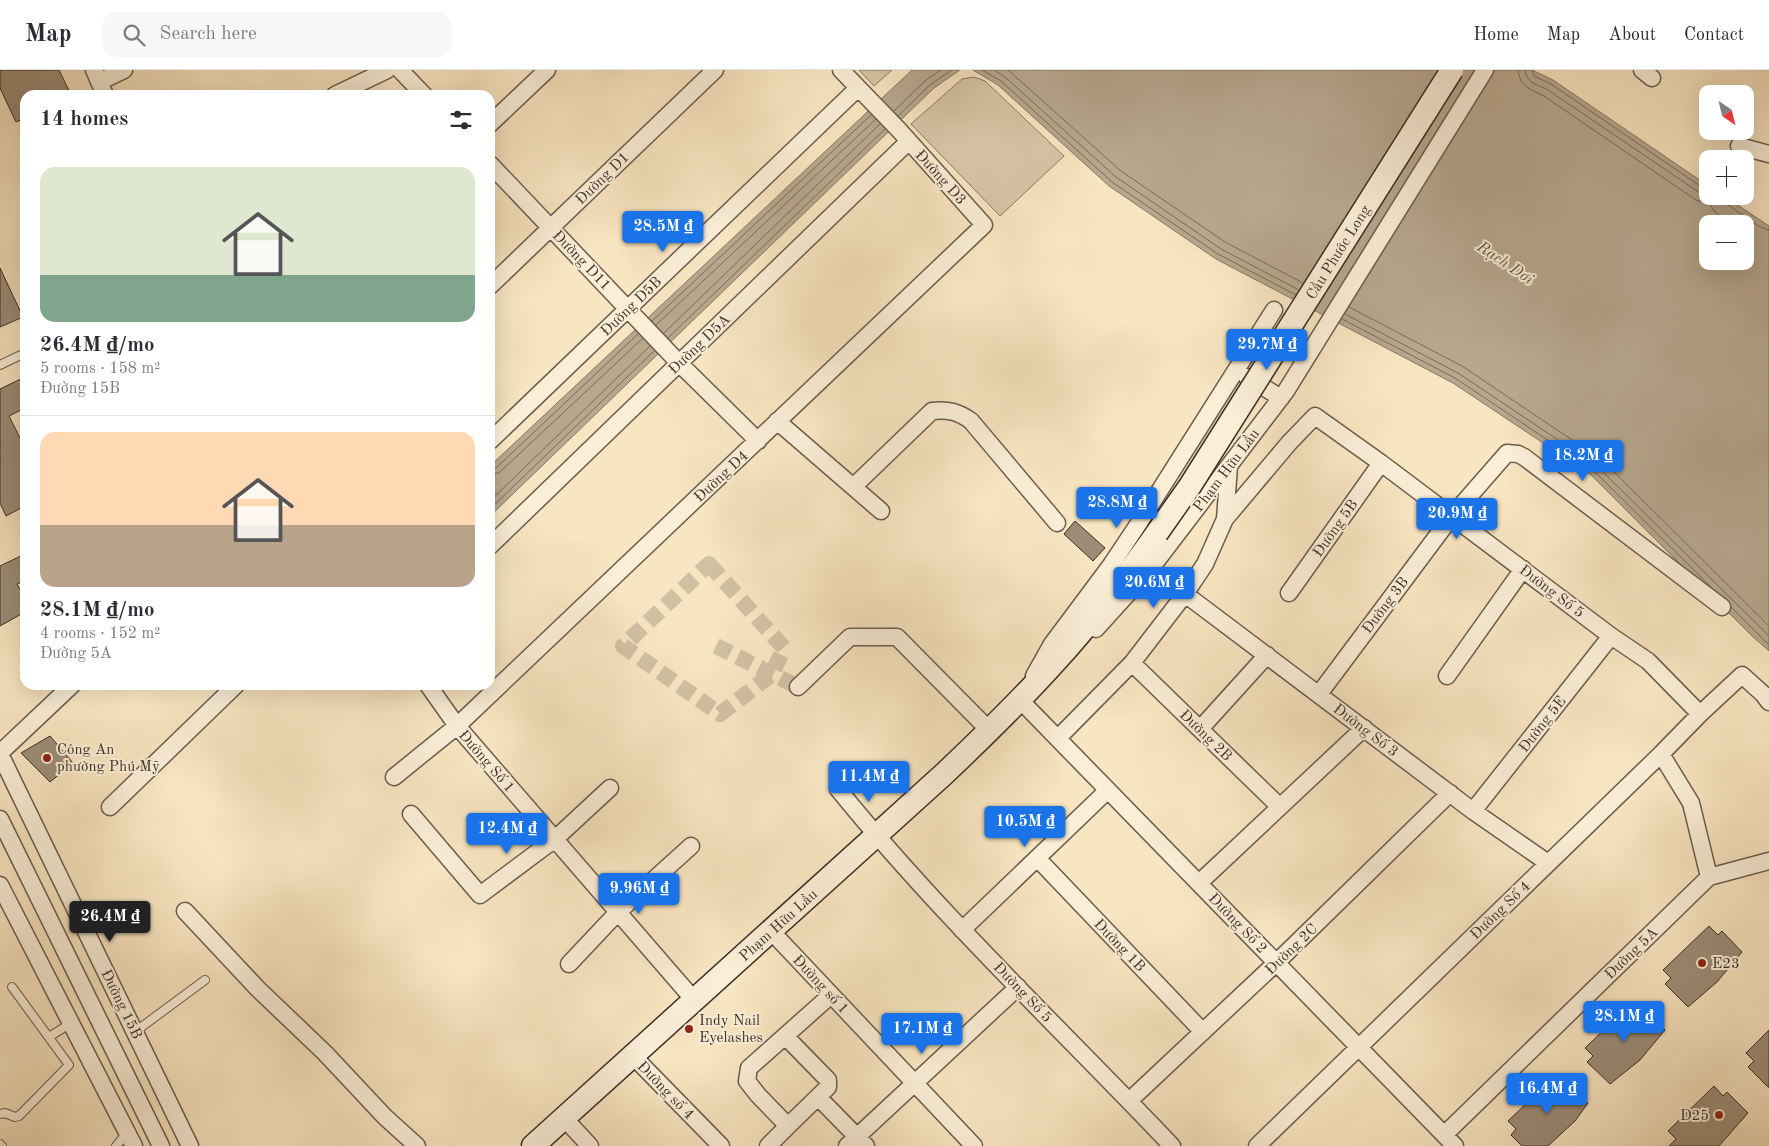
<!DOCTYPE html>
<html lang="en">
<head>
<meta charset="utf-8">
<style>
	body { margin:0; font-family:"Old Standard TT",serif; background:#f7f7f7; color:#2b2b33; height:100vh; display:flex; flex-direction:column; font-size:19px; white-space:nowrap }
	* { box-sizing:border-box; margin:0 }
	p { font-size:16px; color:#7c7c81 }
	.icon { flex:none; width:28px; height:28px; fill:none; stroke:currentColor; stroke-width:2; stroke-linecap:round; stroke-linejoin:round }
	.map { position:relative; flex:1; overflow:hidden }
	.sheet { position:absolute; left:20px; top:20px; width:475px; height:600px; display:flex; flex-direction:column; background:#fff; border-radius:15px; box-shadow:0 5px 20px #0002 }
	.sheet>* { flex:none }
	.needle { width:32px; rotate:145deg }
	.tools { position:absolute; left:1699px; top:15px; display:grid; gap:10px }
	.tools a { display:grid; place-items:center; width:55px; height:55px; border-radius:10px; background:#fff; box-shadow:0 5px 20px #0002; font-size:25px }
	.price { position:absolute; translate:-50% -42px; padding:0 11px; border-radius:5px; background:#1a73e8; color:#fff; font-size:16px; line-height:32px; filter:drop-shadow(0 1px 2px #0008) }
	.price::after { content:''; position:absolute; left:50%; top:30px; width:15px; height:11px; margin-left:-8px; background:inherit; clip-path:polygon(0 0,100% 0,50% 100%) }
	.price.on { background:#222; color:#fff }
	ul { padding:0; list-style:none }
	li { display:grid; align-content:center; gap:10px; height:265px; padding:0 20px }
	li+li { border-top:1px solid #e1e1e2 }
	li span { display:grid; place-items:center; height:155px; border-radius:15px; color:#555 }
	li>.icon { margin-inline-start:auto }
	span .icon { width:90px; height:90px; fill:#fffc; stroke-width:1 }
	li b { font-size:21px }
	h2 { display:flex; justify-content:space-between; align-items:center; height:60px; padding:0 20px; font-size:21px }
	header { display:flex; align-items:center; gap:30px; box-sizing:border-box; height:70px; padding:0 25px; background:#fff; border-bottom:1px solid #e1e1e2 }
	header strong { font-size:24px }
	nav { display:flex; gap:28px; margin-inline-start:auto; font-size:18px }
	.search { width:350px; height:45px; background:#f7f7f7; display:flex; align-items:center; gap:12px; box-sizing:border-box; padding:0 18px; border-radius:15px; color:#7c7c81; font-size:19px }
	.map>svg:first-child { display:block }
	.green { fill:#d8c6a7; stroke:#897a68 }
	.water { fill:#b7a78d; stroke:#857765; fill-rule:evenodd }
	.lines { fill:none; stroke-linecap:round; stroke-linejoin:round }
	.shore { stroke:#786a5b; stroke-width:1 }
	.building { fill:#9d8d78; stroke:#3a2e29 }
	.minor-tunnel { stroke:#d2c0a3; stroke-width:16; stroke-dasharray:16 8; stroke-linecap:butt }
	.service-casing { stroke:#6a5c4f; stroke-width:10 }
	.minor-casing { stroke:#6a5c4f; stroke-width:19 }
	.secondary-casing { stroke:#3a2e29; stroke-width:25 }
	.service { stroke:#faeed7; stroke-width:8 }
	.minor { stroke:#faeed7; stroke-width:16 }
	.secondary { stroke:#faeed7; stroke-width:22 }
	.secondary-bridge-casing { stroke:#3a2e29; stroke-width:25; stroke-linecap:butt }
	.secondary-bridge { stroke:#faeed7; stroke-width:22 }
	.poi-dot { fill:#8f2418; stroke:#faeed7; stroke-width:2 }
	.labels { text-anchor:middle; stroke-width:4; stroke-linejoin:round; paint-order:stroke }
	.street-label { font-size:15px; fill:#3a2e29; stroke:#faeed7 }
	.poi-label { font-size:15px; fill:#3a2e29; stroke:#faeed7; text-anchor:start }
	.water-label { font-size:16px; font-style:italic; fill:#605247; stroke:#faeed7 }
</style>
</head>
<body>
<header>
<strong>Map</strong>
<div class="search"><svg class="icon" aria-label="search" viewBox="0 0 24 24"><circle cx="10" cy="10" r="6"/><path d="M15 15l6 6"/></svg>Search here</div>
<nav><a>Home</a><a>Map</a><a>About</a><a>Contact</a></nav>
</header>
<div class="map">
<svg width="1769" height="1076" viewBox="0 0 1769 1076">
	<rect width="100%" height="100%" fill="#f8e5c1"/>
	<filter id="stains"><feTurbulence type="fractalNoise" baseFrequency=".004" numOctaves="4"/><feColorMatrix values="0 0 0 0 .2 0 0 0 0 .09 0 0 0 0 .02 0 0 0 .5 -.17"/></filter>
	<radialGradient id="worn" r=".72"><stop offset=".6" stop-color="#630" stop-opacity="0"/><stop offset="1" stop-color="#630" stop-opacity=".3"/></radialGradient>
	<path class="green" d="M 859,0 L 892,0 L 874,16 Z
		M 974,7 L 985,11 L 1064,86 L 1000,146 L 911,54 L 962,9 Z"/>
	<path class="water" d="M 912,0 L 960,0 L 934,18 L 490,446 L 490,396 Z
		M 973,0 L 1532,0 L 1553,10 L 1707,115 L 1708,126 L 1724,126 L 1769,156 L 1769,581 L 1752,566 L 1591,405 L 1453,313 L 1216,189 L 1109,116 L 998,15 ZM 1708,154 L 1745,154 L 1745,191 L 1708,191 Z"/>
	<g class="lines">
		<path class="shore" d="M 982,0 L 1001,11 L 1112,112 L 1218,184 L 1296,225
			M 994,0 L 1005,7 L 1116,107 L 1221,179 L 1299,220
			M 1008,0 L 1121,101 L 1225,172 L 1303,213
			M 1518,0 C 1519,16 1531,20 1544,26 L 1696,130 L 1709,133 L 1715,142 L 1731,154
			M 1525,0 C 1526,13 1538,15 1548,20 L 1700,123 L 1708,125
			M 1532,0 L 1534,6 L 1551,14 L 1703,118 L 1708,119
			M 894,41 L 926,10 L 941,0
			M 898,46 L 931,14 L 952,0
			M 1722,126 L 1725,133 L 1762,158 L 1769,160
			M 1349,237 L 1462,296 L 1602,390 L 1769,556
			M 1345,244 L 1458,303 L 1597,396 L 1769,566
			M 1342,249 L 1455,308 L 1594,401 L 1711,517
			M 652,251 L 871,45
			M 656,255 L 876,49
			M 664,263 L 880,54
			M 668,268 L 885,59
			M 490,399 L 496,398 L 638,264
			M 490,406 L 500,402 L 643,268
			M 490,431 L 650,276
			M 490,439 L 654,281
			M 1731,537 L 1769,575"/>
	</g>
	<path class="building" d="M 0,0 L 59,0 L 71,25 L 25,25 L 25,48 L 16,52 L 0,18 Z
		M 0,198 L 23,247 L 0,257 Z
		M 25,307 L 25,338 L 9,346 L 25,378 L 25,436 L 6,446 L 0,433 L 0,319 Z
		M 1075,451 L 1105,478 L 1093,491 L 1064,464 Z
		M 25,484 L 25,511 L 17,514 L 25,528 L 25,542 L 0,556 L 0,496 Z
		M 50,666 L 73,693 L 50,712 L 21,683 Z
		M 1709,856 L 1718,865 L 1722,861 L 1742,882 L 1717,912 L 1688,937 L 1665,914 L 1671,908 L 1663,900 Z
		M 1631,934 L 1640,943 L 1644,939 L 1665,960 L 1640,990 L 1610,1014 L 1587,992 L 1593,986 L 1585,978 Z
		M 1769,960 L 1769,1018 L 1748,997 L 1754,991 L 1746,983 Z
		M 1554,1007 L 1564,1016 L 1567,1012 L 1588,1033 L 1575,1051 L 1548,1076 L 1522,1076 L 1511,1065 L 1516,1059 L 1508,1051 Z
		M 1714,1016 L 1723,1026 L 1727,1022 L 1748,1043 L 1719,1076 L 1669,1076 L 1676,1069 L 1668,1061 Z"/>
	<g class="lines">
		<path class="minor-tunnel" d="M 709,494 L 784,578 L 772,604 L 720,644 L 623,576 Z
			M 716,576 L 798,617"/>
		<g class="service-casing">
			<path id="service" d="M 0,295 L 25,283
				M 136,961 L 205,910
				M 49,967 L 71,953
				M 0,1044 L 5,1043 L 15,1047 L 19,1046 L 69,995 L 12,917
				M 0,1074 L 2,1076
				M 116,1076 L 127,1063"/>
		</g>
		<g class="minor-casing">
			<path id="minor" d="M 94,0 L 105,25
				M 400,0 L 424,25
				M 1642,0 L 1652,8
				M 99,12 L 124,0
				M 335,25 L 387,0
				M 490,54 L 547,0
				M 1739,76 L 1769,84
				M 490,94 L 679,293 L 758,371
				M 490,216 L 715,0
				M 1247,307 L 1281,328
				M 777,351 L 881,441
				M 490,371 L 858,18
				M 853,417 L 932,341 C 948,339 959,342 971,351 L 1057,453
				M 1225,449 L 1289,373 L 1315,346 L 1381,393 L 1611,566 L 1648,591 L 1700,644
				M 490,476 L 909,71
				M 1289,523 L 1381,393
				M 1185,524 L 1473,741 L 1548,793
				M 1096,559 L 1152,497 L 1286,321 L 1485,0
				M 1132,593 L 1280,737
				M 1034,606 L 1052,574 L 1111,495 L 1141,450 L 1274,240
				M 1447,606 L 1523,499
				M 428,615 L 457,656 L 694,930
				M 798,617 L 850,567 L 897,567 L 990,661
				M 1319,624 L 1452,446 L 1507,383 L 1518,384 L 1524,387 L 1722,537
				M 1020,630 L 1455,1076
				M 1200,659 L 1267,585
				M 1058,668 L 1132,593 L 1185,524 L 1205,494 L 1225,449 L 1229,397
				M 0,683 L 72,615
				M 0,684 L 190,1076
				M 1661,684 L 1691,733 L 1709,807
				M 394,707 L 457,656 L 984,155 L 899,60 L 841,0
				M 838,719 C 941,846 1060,958 1172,1076
				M 110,737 L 236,615
				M 1473,741 L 1611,566
				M 411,744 L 480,825 L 555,769 L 610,718
				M 0,749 L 161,1076
				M 1037,788 L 1203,962
				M 1199,813 L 1364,658
				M 0,815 L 134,1076
				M 185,841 L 258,919 L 325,983 L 385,1047 L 417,1076
				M 962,860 L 1108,720
				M 771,861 L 974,1076
				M 569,894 L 618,842 L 691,776
				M 785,966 L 828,1010 L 828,1017 L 788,1056
				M 633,986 L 721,1076
				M 818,1027 L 866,1076
				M 1129,1031 L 1276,893 L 1450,723
				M 564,1048 L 590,1076
				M 1444,1065 L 1709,807 L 1769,791
				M 768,1076 L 788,1056 L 758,1025 L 747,1011 L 749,998 L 831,925
				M 847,1076 L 1018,917
				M 1257,1076 L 1661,684 L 1700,644 L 1742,605 L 1763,624 L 1769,632"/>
		</g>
		<g class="secondary-casing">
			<path id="secondary" d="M 533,1076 L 944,704 C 982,668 1020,631 1055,592 C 1092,552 1125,508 1157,463"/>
		</g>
		<use href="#service" class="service"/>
		<use href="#minor" class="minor"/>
		<use href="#secondary" class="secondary"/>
		<g class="secondary-bridge-casing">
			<path id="secondary-bridge" d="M 1157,463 L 1190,416 L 1452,0"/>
		</g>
		<use href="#secondary-bridge" class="secondary-bridge"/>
	</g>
	<g class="poi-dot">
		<circle cx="47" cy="688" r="5"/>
		<circle cx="1702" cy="893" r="5"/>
		<circle cx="689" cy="959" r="5"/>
		<circle cx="1719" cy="1045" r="5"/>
	</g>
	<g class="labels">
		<g class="street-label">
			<text transform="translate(941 107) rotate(48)" y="5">Đường D3</text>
			<text transform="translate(602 108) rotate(-44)" y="5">Đường D1</text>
			<text transform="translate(1338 182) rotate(-58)" y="5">Cầu Phước Long</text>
			<text transform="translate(582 190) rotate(46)" y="5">Đường D11</text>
			<text transform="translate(631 236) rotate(-44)" y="5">Đường D5B</text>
			<text transform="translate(699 274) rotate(-44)" y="5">Đường D5A</text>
			<text transform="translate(1226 400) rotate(-53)" y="5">Phạm Hữu Lầu</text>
			<text transform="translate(721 406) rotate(-43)" y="5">Đường D4</text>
			<text transform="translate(1335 458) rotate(-55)" y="5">Đường 5B</text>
			<text transform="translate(1552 521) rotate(37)" y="5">Đường Số 5</text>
			<text transform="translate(1385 535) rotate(-53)" y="5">Đường 3B</text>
			<text transform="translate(1542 654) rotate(-52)" y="5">Đường 5E</text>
			<text transform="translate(1366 660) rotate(37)" y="5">Đường Số 3</text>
			<text transform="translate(1206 665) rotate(44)" y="5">Đường 2B</text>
			<text transform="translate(487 691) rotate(49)" y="5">Đường Số 1</text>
			<text transform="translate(1500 840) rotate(-44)" y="5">Đường Số 4</text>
			<text transform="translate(1238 853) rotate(46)" y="5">Đường Số 2</text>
			<text transform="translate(778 855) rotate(-42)" y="5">Phạm Hữu Lầu</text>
			<text transform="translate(1120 875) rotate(46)" y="5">Đường 1B</text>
			<text transform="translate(1291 879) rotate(-44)" y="5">Đường 2C</text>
			<text transform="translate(1631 883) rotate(-44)" y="5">Đường 5A</text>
			<text transform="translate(821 914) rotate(47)" y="5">Đường số 1</text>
			<text transform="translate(1023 922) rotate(46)" y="5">Đường Số 5</text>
			<text transform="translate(122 934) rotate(64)" y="5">Đường 15B</text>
			<text transform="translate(666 1020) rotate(46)" y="5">Đường số 4</text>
		</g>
		<g class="poi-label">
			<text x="57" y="684">Công An<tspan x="57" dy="17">phường Phú Mỹ</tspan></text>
			<text x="1712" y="898">E23</text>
			<text x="699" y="955">Indy Nail<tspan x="699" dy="17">Eyelashes</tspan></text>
			<text x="1709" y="1050" text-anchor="end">D25</text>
		</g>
		<g class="water-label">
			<text transform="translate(1506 192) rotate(34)" y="6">Rạch Dơi</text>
		</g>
	</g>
	<rect width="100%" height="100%" filter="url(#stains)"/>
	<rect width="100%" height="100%" fill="url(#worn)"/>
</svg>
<div class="tools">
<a><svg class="needle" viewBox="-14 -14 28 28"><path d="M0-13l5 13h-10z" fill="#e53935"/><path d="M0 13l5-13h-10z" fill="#7c7c81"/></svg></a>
<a>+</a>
<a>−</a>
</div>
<b class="price" style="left:663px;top:183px">28.5M ₫</b>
<b class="price" style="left:1267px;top:301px">29.7M ₫</b>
<b class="price" style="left:1583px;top:412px">18.2M ₫</b>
<b class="price" style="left:1117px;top:459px">28.8M ₫</b>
<b class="price" style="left:1457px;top:470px">20.9M ₫</b>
<b class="price" style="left:1154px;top:539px">20.6M ₫</b>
<b class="price" style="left:869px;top:733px">11.4M ₫</b>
<b class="price" style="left:1025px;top:778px">10.5M ₫</b>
<b class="price" style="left:507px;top:785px">12.4M ₫</b>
<b class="price" style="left:639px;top:845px">9.96M ₫</b>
<b class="price on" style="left:110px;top:873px">26.4M ₫</b>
<b class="price" style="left:1624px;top:973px">28.1M ₫</b>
<b class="price" style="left:922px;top:985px">17.1M ₫</b>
<b class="price" style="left:1547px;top:1045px">16.4M ₫</b>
<section class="sheet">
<h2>14 homes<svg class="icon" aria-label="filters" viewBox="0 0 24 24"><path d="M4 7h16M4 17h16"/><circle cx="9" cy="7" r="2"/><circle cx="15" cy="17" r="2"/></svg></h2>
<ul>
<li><span style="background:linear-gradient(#dfe7d0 70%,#7fa58c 0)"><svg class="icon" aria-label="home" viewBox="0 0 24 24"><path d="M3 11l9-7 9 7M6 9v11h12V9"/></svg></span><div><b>26.4M ₫/mo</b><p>5 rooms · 158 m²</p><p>Đường 15B</p></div></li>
<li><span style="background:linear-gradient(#ffd9b3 60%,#b9a48a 0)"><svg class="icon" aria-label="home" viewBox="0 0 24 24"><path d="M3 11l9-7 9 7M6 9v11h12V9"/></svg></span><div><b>28.1M ₫/mo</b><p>4 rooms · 152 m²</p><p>Đường 5A</p></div></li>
</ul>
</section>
</div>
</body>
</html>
